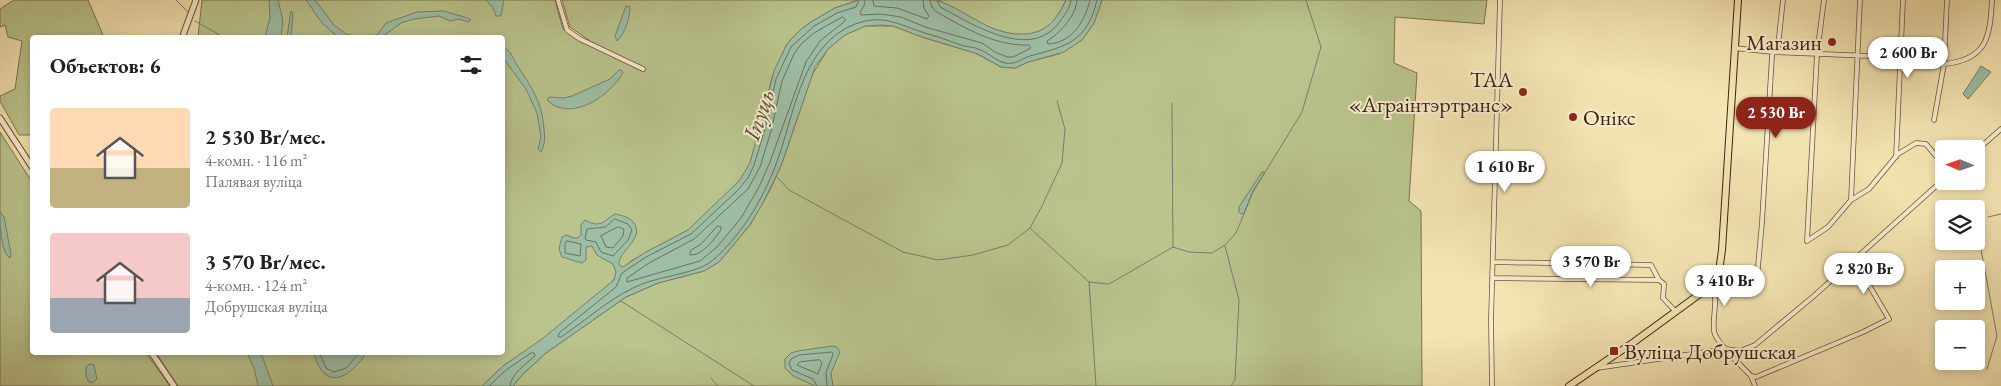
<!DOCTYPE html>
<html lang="ru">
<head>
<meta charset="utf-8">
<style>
	body { margin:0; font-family:"EB Garamond",serif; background:#f6f6f6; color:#202124; height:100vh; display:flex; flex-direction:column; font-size:19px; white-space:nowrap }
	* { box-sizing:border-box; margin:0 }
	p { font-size:16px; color:#757577 }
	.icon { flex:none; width:28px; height:28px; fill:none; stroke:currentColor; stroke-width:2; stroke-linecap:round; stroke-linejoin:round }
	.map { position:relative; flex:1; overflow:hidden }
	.panel { position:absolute; left:30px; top:35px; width:475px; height:320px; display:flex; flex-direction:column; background:#fff; border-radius:5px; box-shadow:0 2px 8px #0003 }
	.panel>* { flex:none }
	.needle { width:32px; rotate:272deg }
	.tools { position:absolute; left:1935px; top:140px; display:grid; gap:10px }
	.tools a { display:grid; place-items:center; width:50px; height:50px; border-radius:5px; background:#fff; box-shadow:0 2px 8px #0003; font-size:25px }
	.price { position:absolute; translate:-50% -42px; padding:0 11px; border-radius:18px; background:#fff; color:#222; font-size:16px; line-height:32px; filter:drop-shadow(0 1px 2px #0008) }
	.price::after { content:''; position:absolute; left:50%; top:30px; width:15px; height:11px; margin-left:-8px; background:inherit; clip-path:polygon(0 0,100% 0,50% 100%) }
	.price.on { background:#8f2418; color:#fff }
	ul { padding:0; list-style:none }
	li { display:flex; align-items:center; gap:15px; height:125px; padding:0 20px }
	li span { display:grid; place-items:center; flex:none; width:140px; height:100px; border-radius:5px; color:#555 }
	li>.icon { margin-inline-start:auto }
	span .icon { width:60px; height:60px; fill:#fffc; stroke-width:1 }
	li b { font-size:21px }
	h2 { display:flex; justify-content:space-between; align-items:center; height:60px; padding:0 20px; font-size:21px }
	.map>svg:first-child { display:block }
	.green { fill:#bac48d; stroke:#7c7250 }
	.water { fill:#9dbfa6; stroke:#777f6b }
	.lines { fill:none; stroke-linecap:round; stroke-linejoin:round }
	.shore { stroke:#6e705c; stroke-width:1 }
	.stream { stroke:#777f6b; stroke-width:1 }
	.minor-casing { stroke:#6c513a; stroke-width:5.5 }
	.tertiary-casing { stroke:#6c513a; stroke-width:7 }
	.primary-casing { stroke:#3f2013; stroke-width:8 }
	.minor { stroke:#f7edcc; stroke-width:4 }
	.tertiary { stroke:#f7edcc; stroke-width:5 }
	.primary { stroke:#f3e4b1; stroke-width:6 }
	.poi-dot { fill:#8f2418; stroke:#f7edcc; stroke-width:2 }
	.labels { text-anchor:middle; stroke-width:4; stroke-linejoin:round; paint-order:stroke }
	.poi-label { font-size:22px; fill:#3f2013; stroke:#f7edcc; text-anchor:end }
	.water-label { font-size:24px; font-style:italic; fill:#5b503f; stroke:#f7edcc }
</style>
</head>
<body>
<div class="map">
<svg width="2001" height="386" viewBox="0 0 2001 386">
	<rect width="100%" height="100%" fill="#f3e4b1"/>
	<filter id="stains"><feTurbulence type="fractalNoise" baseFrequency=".004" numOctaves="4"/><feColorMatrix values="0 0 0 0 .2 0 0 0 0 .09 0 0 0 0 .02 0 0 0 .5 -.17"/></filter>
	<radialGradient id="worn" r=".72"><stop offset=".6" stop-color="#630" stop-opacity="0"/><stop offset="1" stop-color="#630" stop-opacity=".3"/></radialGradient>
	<path class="green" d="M 14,0 L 88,0 L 103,35 L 90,38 L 32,38 L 32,135 L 19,135 L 0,101 L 0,96 L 15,89 L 22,41 L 8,37 L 5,25 L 0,27 L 0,9 Z
		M 202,0 L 555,0 L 563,29 L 584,43 L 589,40 L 570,27 L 562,0 L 859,0 L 835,8 L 811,22 L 800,30 L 787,44 L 772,77 L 760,128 L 750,163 L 744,175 L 734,187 L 688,230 L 631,261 L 619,271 L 610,285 L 539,342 L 503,366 L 482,386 L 178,386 L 156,353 L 502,352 L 502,38 L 198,37 Z
		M 938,0 L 1066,0 C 1061,10 1055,22 1046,28 C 1014,49 966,15 938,0 Z
		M 1102,0 L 1487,0 L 1484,24 L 1395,17 L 1394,63 L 1417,73 L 1409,201 L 1421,211 L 1422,386 L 513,386 L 522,375 L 546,353 L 626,297 L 658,283 L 704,271 L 719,262 L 750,225 L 769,192 L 781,166 L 812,75 L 828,49 L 845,35 L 865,26 L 893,26 L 922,37 L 975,53 L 1001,67 L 1015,68 L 1028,62 L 1059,54 L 1082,40 L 1094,23 Z
		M 0,132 L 32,182 L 32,352 L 146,353 L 170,386 L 0,386 Z"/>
	<path class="water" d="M 269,0 L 278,0 L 283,21 L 281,37 L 265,37 L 270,18 Z
		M 306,0 L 315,0 L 334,25 L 346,34 L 354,36 L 377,35 L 386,23 L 417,12 L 443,11 L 468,18 L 471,20 L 468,22 L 459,19 L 450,21 L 439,16 L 414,19 L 401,23 L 382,37 L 338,37 L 322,23 Z
		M 486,0 L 504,0 L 501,16 L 496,16 L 493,8 Z
		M 859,0 C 878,0 897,0 916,0 C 923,0 933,0 939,1 C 969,12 991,36 1024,34 C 1047,33 1057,19 1066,0 L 1102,0 L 1094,23 L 1082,40 L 1064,52 L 1028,62 L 1015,68 L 1001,67 L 978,54 L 922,37 L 893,26 L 881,25 L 865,26 L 845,35 L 828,49 L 815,67 L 781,166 L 763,203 L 750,225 L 719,262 L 704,271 L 658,283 L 626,297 L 546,353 L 522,375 L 513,386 L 482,386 L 503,366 L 542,339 L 614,280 L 616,272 L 613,264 L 597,255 L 592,246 L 586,247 L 586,260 L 582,263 L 562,257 L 559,249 L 562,237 L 567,235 L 573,238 L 578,238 L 581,235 L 581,225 L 585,220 C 601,229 603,221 615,214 C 621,215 629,217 633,222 C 647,238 617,251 619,265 L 623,267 L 644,253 L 688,230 L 739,181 L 750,163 L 774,71 L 787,44 L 800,30 L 811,22 L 835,8 Z
		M 626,6 L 630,7 C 630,17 625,34 617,41 L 615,36 Z
		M 291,11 L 293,13 L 291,37 L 287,37 Z
		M 506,49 C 512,53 513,59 517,65 C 532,88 542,102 544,129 C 545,137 545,145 541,152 L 538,149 L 541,137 L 537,113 L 526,89 L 503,58 L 503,50 Z
		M 1981,66 L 1991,72 L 1968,99 L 1963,94 Z
		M 619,70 L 621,70 L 623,72 C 611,96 570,123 547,100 L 549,97 L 564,98 L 572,96 L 610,79 Z
		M 1262,172 L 1264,172 L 1264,174 L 1253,191 L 1244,213 L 1241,214 L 1239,212 L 1239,207 Z
		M 0,212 L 4,217 L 11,254 L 10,258 C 0,251 0,224 0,212 Z
		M 832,346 L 837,347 L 840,352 L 831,373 L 833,386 L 815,386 L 793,376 L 785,368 L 785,359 L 791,353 L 798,351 Z
		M 247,353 L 261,353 L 273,386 L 258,386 L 254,368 Z
		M 313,353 L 366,353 C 359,365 340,386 325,374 C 319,369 316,359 313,353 Z
		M 90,364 L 94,365 L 97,379 L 92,383 L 88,381 L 86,375 L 86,367 Z"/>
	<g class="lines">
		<path class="shore" d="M 859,0 L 856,7 L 837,13 L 814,26 L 791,47 L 776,79 L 765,129 L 754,165 L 748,178 L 738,190 L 691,234 L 646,257 L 622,273 L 616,287 L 559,333 L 558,337 L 561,337 C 585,321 608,300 633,288 C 655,277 680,276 702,267 C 720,259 742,229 753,212 C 764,193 773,174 780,153 C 795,108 804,44 855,24 C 884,13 901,26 928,34 C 940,37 952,42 964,46 C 969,47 974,47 978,49 C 988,52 994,60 1005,63 C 1015,65 1021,59 1030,56 C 1067,46 1087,42 1097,0
			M 865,0 L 864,6 L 860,12 L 861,15 L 881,14 L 901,17 L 925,27 L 982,43 L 995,52 L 1007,57 L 1013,57 L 1031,48 L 1029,45 C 994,46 965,28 935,11 L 932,7 L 930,0
			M 873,0 L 874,6 L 897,8 L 927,19 L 929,16 L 924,8 L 923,0
			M 937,0 L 940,7 C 971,23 1028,61 1058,24 C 1063,17 1070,9 1071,0
			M 1077,0 C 1076,16 1060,33 1047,41 L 1048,44 C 1072,43 1085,21 1090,0
			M 843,17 L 845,19 L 845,21 L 820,41 L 806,62 L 770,162 L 759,187 L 741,218 L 717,247 L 700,261 L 627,282 L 627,278 L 649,263 L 694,239 L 748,189 L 760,167 L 771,131 L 782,81 L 794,54 L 801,44 L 814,33 Z
			M 615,219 L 628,224 L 632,230 L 628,240 L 613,256 L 601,252 L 596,242 L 586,240 L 585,238 L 587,229 L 605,227 Z
			M 718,226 L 721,227 L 721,230 C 713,240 704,255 690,255 L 690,251 L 701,244 Z
			M 618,227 L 624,229 L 623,236 L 613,248 L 606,247 L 601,236 Z
			M 567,241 L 581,244 L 580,256 L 565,253 L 565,244 Z
			M 319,352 L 326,368 L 334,372 L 346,368 L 360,352
			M 820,360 L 822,363 L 818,374 L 797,365 L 800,362 Z
			M 489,386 L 506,370 L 531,353 L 534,353 L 535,356 C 526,364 511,374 510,386
			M 817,386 L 813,379 L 792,370 L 789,363 L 791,359 L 799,355 L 832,352 L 833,355 L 826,372 L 827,386"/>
		<path class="stream" d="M 176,0 L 189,13
			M 195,21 L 225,38
			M 777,177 L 789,190 L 903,252 L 938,260 L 973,255 L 1008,245 L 1030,228 L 1042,206 L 1062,163 L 1065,129 L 1057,101
			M 1988,217 L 2001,214
			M 1981,225 L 1978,233 L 1997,336 L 1987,369
			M 1030,228 L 1089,282 L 1096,386
			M 1225,246 L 1239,300 L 1235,380 L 1231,386
			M 1173,247 L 1189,252 L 1212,253 L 1225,245 L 1236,233 L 1253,192 L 1302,112 L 1321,47 L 1306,0
			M 1089,282 L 1109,284 L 1173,247 L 1172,103
			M 621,301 L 754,386
			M 711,378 L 718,386"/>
		<g class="minor-casing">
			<path id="minor" d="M 558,0 L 567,30 L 580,39 L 643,69
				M 1824,0 L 1817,54 L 1807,241 L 1828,227 L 1851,200 L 1869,189 L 1898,154 L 1916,143 L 1926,144 L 1944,166
				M 1734,48 L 1773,52 L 1871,56 L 1944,64 C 1987,60 1990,37 1992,0
				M 1934,120 L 1944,64 L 1947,0
				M 1976,151 L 2001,129
				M 1896,157 L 1903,0
				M 1851,200 L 1860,0
				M 1493,262 L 1651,265 L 1659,280
				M 1492,278 L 1659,280 L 1664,284 L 1663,298 L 1676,312
				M 1757,278 L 1762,222 L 1772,56 L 1773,52 L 1777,51 L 1778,46 L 1783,0
				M 1712,285 C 1719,301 1712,315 1714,331 C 1715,342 1743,367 1751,376 L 1756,377 L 1863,332 L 1889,319 L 1866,280 L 1849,264
				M 1597,368 L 1726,349 L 1740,351 L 1755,345 L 1815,295 L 1944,179
				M 1751,376 L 1755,386
				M 1492,386 L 1491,320 L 1500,0"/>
		</g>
		<g class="tertiary-casing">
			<path id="tertiary" d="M 182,38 L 196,0
				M 0,118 L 32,167
				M 151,352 L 174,386"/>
		</g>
		<g class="primary-casing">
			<path id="primary" d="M 1569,386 L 1634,342 L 1712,285 L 1717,279 L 1719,272 L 1722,250 L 1738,0"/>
		</g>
		<use href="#minor" class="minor"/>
		<use href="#tertiary" class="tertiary"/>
		<use href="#primary" class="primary"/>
	</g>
	<g class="poi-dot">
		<circle cx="1832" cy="42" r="5"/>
		<circle cx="1523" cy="92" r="5"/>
		<circle cx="1573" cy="117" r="5"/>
		<rect x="1609" y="346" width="10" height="10" rx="2.5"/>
	</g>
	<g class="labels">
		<g class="poi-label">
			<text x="1822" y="50">Магазин</text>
			<text x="1513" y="87">ТАА<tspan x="1513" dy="25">«Аграінтэртранс»</tspan></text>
			<text x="1583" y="125" text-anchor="start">Онікс</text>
			<text x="1624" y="359" text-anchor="start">Вуліца Добрушская</text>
		</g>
		<g class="water-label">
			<text transform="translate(759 115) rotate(-71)" y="8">Іпуць</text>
		</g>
	</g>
	<rect width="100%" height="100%" filter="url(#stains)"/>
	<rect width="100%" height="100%" fill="url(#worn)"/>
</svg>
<div class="tools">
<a><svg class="needle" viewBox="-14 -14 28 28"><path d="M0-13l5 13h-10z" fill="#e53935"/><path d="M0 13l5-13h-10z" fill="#757577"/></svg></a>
<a><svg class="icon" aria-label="layers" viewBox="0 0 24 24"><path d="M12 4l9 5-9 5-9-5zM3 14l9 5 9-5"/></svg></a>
<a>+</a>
<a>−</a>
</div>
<b class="price" style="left:1908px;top:79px">2 600 Br</b>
<b class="price on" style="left:1776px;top:139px">2 530 Br</b>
<b class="price" style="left:1505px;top:193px">1 610 Br</b>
<b class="price" style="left:1591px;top:288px">3 570 Br</b>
<b class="price" style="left:1864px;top:295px">2 820 Br</b>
<b class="price" style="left:1725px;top:307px">3 410 Br</b>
<section class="panel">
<h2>Объектов: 6<svg class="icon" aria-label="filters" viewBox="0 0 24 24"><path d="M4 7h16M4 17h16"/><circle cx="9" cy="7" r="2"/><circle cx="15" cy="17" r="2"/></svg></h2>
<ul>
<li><span style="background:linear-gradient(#ffd9b3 60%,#c2b280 0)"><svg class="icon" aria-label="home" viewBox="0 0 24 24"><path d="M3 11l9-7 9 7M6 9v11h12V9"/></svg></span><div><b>2 530 Br/мес.</b><p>4-комн. · 116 m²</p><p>Палявая вуліца</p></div></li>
<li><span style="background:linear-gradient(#f6c9c9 65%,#9aa5b1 0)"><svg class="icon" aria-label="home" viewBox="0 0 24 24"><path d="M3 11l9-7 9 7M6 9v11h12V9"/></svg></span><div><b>3 570 Br/мес.</b><p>4-комн. · 124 m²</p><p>Добрушская вуліца</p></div></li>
</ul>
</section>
</div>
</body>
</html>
